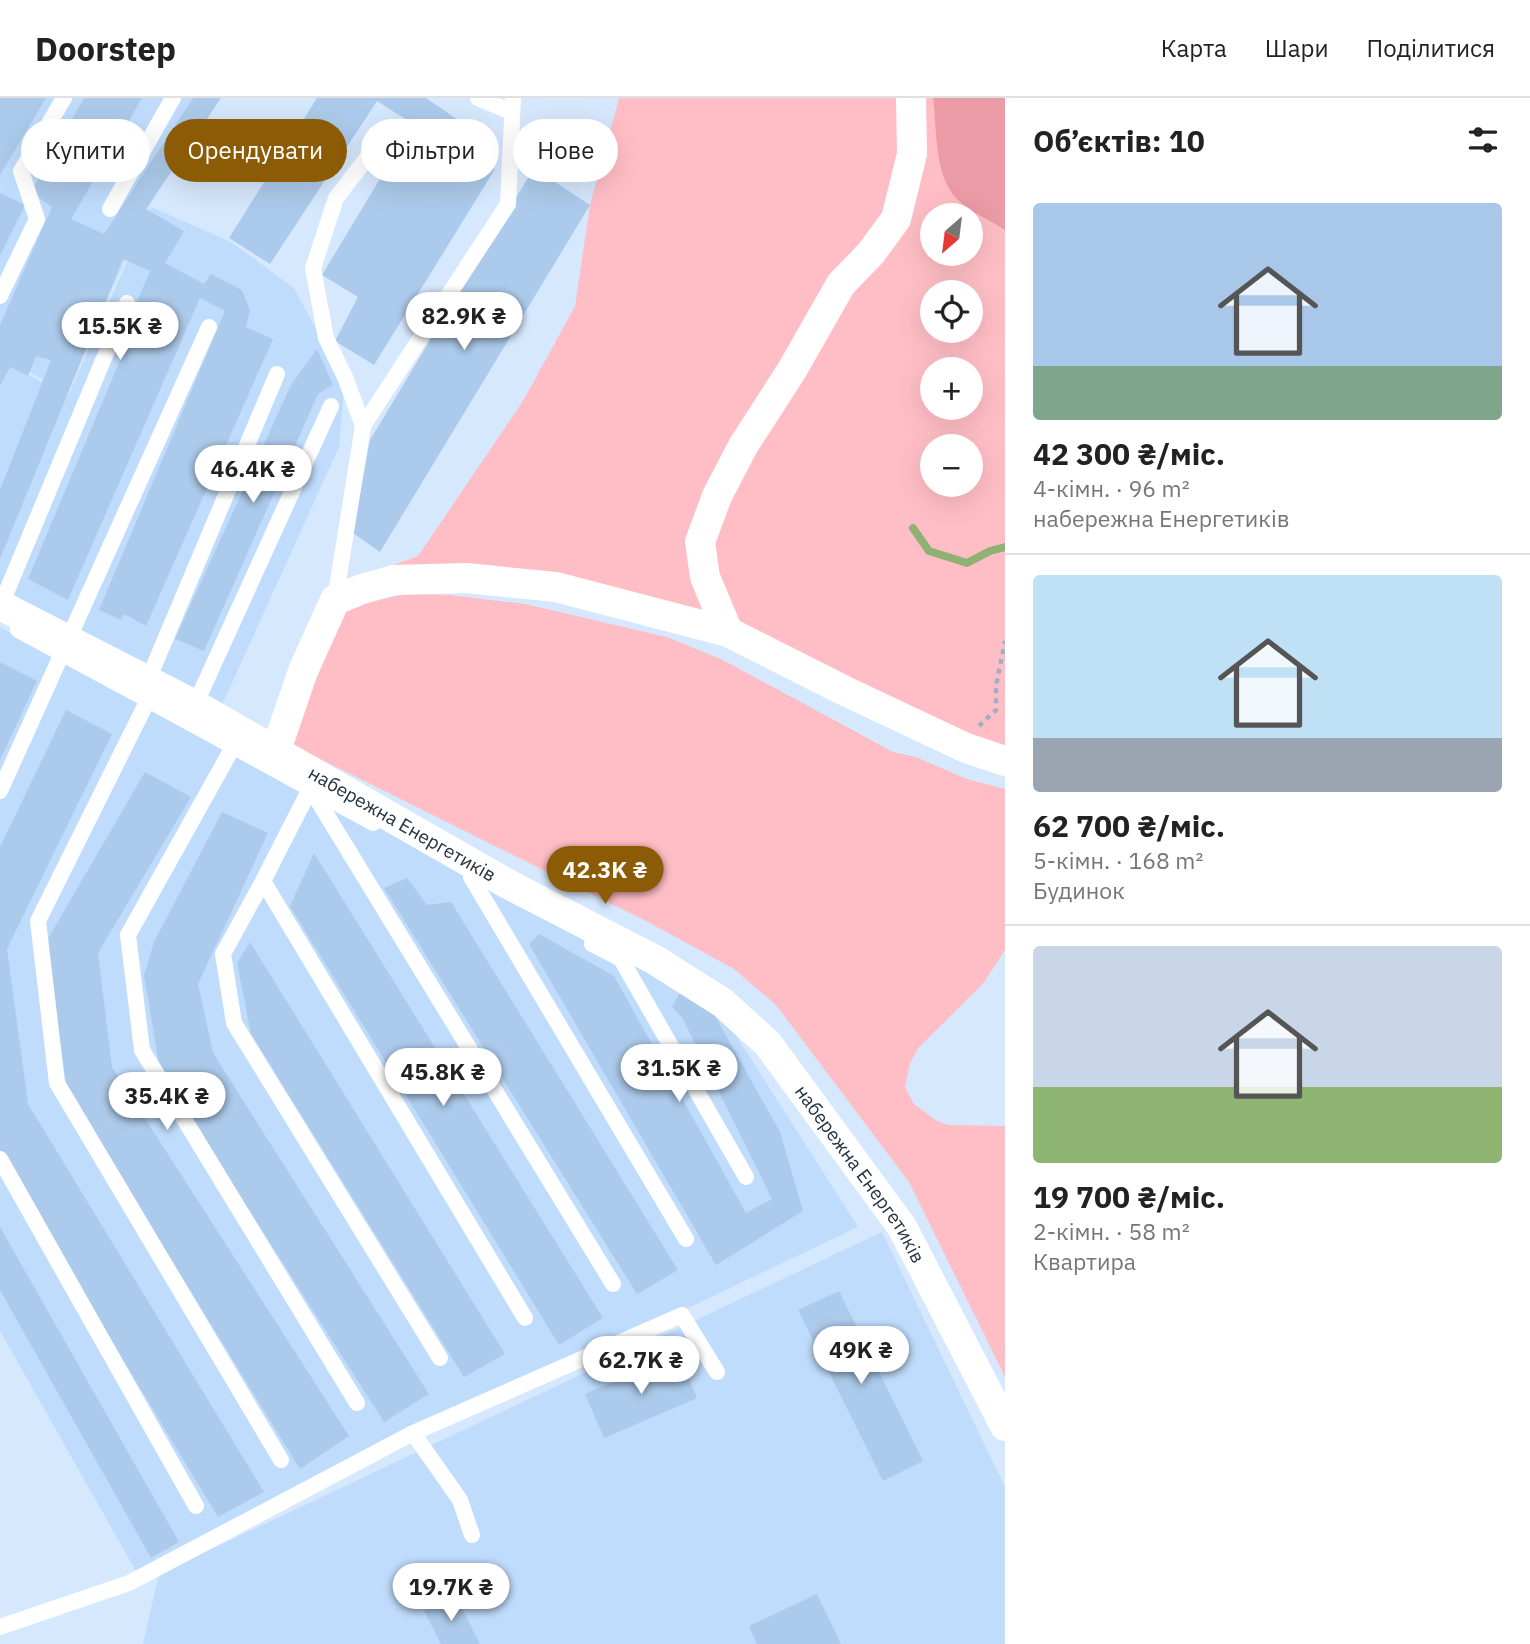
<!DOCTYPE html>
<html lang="uk">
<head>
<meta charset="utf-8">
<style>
	body { margin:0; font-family:"IBM Plex Sans",sans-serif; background:#f2f2f2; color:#222; height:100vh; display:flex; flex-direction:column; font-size:26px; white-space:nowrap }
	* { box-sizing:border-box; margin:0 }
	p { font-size:23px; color:#767676 }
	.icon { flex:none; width:38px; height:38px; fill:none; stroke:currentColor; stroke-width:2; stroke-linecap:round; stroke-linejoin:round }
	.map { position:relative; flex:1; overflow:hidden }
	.panel { display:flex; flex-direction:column; background:#fff; width:525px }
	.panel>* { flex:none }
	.guide { position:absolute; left:21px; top:21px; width:665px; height:63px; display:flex; gap:14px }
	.needle { width:46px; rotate:208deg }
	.controls { position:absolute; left:920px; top:105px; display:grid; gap:14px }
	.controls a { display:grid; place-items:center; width:63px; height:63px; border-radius:50%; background:#fff; box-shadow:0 7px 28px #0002; font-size:35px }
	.price { position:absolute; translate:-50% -60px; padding:0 16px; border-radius:24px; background:#fff; color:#222; font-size:23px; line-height:46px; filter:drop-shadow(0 2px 4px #0008) }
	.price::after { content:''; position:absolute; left:50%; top:42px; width:21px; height:16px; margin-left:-10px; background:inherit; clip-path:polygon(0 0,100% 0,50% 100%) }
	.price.selected { background:#8c5b06; color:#fff }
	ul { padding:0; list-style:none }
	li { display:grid; align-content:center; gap:14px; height:371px; padding:0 28px }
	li+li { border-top:2px solid #e0e0e0 }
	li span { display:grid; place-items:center; height:217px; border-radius:7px; color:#555 }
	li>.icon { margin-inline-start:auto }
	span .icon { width:126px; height:126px; fill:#fffc; stroke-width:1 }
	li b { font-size:30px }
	h2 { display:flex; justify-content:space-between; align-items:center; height:84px; padding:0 28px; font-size:30px }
	.pill { padding:0 24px; border-radius:32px; background:#fff; box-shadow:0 7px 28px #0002; font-size:24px; line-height:63px }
	.pill.selected { background:#8c5b06; color:#fff }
	header { display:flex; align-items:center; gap:42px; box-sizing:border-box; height:98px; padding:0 35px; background:#fff; border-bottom:2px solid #e0e0e0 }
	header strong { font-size:33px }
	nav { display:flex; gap:38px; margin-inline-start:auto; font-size:24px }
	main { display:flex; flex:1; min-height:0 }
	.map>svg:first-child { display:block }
	.built { fill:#c0dcfc }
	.green { fill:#ffbec5; fill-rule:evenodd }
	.forest { fill:#eb9ba5 }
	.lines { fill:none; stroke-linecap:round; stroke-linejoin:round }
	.stream { stroke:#8fb272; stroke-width:8 }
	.building { fill:#accaeb }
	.path { stroke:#a0b0c3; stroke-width:4.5; stroke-dasharray:5 5; stroke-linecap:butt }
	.lane { stroke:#fff; stroke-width:16 }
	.street { stroke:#fff; stroke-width:30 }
	.labels { text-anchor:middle; stroke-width:6; stroke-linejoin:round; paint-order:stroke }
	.street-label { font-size:19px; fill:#273340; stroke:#d6e8fd }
</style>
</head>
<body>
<header>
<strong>Doorstep</strong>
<nav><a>Карта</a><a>Шари</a><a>Поділитися</a></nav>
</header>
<main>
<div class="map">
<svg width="1005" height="1546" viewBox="0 0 1005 1546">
	<rect width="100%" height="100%" fill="#d6e8fd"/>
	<path class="built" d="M 0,0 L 216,0 L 149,108 L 66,294 L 0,258 Z
		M 151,109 L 231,144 L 294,190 L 322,242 L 344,294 L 339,349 L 222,607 L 0,490 L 0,262 L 68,298 Z
		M 0,529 L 718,909 L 858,1129 L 136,1473 L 0,1233 Z
		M 882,1134 L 1005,1389 L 1005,1546 L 143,1546 L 159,1476 Z"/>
	<path class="green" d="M 619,0 L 933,0 L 940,58 L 964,107 L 1005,132 L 1005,657 L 709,527 L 385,470 L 418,458 L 523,303 L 575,208 L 590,107 ZM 933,117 L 971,117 L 971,156 L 933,156 ZM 933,194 L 971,194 L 971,233 L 933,233 ZM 933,271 L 971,271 L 971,310 L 933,310 ZM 933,348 L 971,348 L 971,387 L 933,387 Z
		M 407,496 L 448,497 L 525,506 L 667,539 L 723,562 L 893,654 L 916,659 L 967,681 L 1005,691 L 1005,852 L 983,886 L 919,949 L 910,965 L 905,989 L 914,1006 L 937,1023 L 949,1027 L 1005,1028 L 1005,1279 L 909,1084 L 776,907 L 734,871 L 646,823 L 290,646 L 342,516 L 357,506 Z"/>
	<path class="forest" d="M 933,0 L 1005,0 L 1005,132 C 989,122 968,113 955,99 C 934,75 937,30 933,0 Z"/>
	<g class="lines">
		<path class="stream" d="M 913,430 L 929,453 L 967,465 L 990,453 L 1005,449"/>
	</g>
	<path class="building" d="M 0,0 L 46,0 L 0,77 Z
		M 84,0 L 142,0 L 71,121 L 104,136 L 193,0 L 221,0 L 146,111 L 184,133 L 165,165 L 204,186 L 211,176 L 242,192 L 250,212 L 246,229 L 273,241 L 146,528 L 124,516 L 121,522 L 99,512 L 225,213 L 200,200 L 68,502 L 28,481 L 134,229 L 128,225 L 150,173 L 123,161 L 0,461 L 0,392 L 51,262 L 36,258 L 28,278 L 10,269 L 0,288 L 0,227 L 52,109 L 31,94 Z
		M 317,0 L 426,0 L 467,28 L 455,46 L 495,71 L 374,267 L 335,243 L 358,199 L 322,177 L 413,26 L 377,3 L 270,166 L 229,140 Z
		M 534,70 L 590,107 L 380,454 L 353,435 L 370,342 Z
		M 0,95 L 25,107 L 0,158 Z
		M 317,251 L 333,287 L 318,296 L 204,553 L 175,541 L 291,287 Z
		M 0,564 L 37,583 L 0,662 Z
		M 66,612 L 112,636 L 7,851 L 28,1006 L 264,1394 L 218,1419 L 0,1058 L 0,749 Z
		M 145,674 L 191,699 L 98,855 L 112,969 L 349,1338 L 300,1371 L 67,992 L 46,844 Z
		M 222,714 L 268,735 L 198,886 L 213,955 L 429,1296 L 384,1324 L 160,972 L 144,877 L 154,844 Z
		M 314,755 L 603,1220 L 559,1247 L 290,808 Z
		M 407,780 L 427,807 L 451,804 L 678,1172 L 637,1196 L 384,790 Z
		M 539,836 L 614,878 L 746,1115 L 772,1101 L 683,921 L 672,909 L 680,894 L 714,916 L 780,1034 L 803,1113 L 716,1167 L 529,846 Z
		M 250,844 L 505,1256 L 464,1279 L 251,936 L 237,865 Z
		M 0,1129 L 179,1444 L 151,1460 L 0,1192 Z
		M 839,1193 L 923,1363 L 883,1383 L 798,1212 Z
		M 678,1256 L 697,1300 L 604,1340 L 585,1296 Z
		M 817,1496 L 841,1546 L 757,1546 L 749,1528 Z
		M 455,1497 L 480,1546 L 441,1546 L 424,1513 Z"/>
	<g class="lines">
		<path class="path" d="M 979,628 L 996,612 L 996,588 L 1005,543"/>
		<path class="lane" d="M 478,0 L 512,14
			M 110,111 L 173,0
			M 0,198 L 37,121 L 21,73 L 64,0
			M 363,328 L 508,106 L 513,0
			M 335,502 L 363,328 L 345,279 L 326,240 L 313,170 L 336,100 L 391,29
			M 1,507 L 127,205
			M 18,532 L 148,602 L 38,823 L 57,985 L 281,1362
			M 148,582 L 277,276
			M 148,602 L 373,725
			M 195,607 L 331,308
			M 233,649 L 128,837 L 142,952 L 357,1305
			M 310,691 L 263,783 L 525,1220
			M 0,693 L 209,229
			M 312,693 L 613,1186
			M 471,779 L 686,1141
			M 263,783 L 223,856 L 234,925 L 440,1260
			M 592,846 L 621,861 L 746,1079
			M 0,1061 L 196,1408
			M 413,1335 L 460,1402 L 472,1437
			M 0,1529 L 129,1485 L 413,1335 L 682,1217 L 717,1274"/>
		<g class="street">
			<path id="s1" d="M 0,507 L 195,607 L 506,785 L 655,862 L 723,905 L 768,946 L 902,1129 L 1005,1328"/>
			<path d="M 728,534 L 705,479 L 700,444 L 717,398 L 743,348 L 792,272 L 841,186 L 871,155 L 896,121 L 912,56 L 911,0"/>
			<path d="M 276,652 L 303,573 L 335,502 L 362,491 L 394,482 L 466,480 L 556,489 L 728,534 L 843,592 L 966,650 L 1005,663"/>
		</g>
	</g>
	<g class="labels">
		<g class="street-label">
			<text dy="7" stroke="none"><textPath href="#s1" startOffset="458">набережна Енергетиків</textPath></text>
			<text dy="7" stroke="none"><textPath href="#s1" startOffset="1046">набережна Енергетиків</textPath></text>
		</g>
	</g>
</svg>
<div class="controls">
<a><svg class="needle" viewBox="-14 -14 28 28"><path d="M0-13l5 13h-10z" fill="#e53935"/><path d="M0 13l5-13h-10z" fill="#767676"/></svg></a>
<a><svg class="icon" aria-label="locate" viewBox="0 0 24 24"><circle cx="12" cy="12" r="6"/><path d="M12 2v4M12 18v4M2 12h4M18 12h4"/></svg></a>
<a>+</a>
<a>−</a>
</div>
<b class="price" style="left:464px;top:254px">82.9K ₴</b>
<b class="price" style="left:120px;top:264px">15.5K ₴</b>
<b class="price" style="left:253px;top:407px">46.4K ₴</b>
<b class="price selected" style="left:605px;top:808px">42.3K ₴</b>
<b class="price" style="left:679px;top:1006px">31.5K ₴</b>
<b class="price" style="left:443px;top:1010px">45.8K ₴</b>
<b class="price" style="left:167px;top:1034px">35.4K ₴</b>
<b class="price" style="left:861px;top:1288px">49K ₴</b>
<b class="price" style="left:641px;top:1298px">62.7K ₴</b>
<b class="price" style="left:451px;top:1525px">19.7K ₴</b>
<div class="guide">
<a class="pill">Купити</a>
<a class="pill selected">Орендувати</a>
<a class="pill">Фільтри</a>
<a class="pill">Нове</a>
</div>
</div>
<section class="panel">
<h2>Об’єктів: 10<svg class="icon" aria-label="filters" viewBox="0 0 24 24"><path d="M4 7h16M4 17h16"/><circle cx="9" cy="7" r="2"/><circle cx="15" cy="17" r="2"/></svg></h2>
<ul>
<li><span style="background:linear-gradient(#a9c7e8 75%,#7fa58c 0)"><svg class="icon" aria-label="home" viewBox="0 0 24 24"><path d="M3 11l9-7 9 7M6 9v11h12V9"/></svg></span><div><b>42 300 ₴/міс.</b><p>4-кімн. · 96 m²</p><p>набережна Енергетиків</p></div></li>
<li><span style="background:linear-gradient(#bfe0f5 75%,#9aa5b1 0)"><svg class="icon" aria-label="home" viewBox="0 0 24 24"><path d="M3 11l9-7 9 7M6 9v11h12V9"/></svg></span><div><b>62 700 ₴/міс.</b><p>5-кімн. · 168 m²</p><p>Будинок</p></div></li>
<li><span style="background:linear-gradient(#c9d6e8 65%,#8fb573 0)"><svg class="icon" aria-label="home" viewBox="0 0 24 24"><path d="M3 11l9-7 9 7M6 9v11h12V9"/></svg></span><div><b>19 700 ₴/міс.</b><p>2-кімн. · 58 m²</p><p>Квартира</p></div></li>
</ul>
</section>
</main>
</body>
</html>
